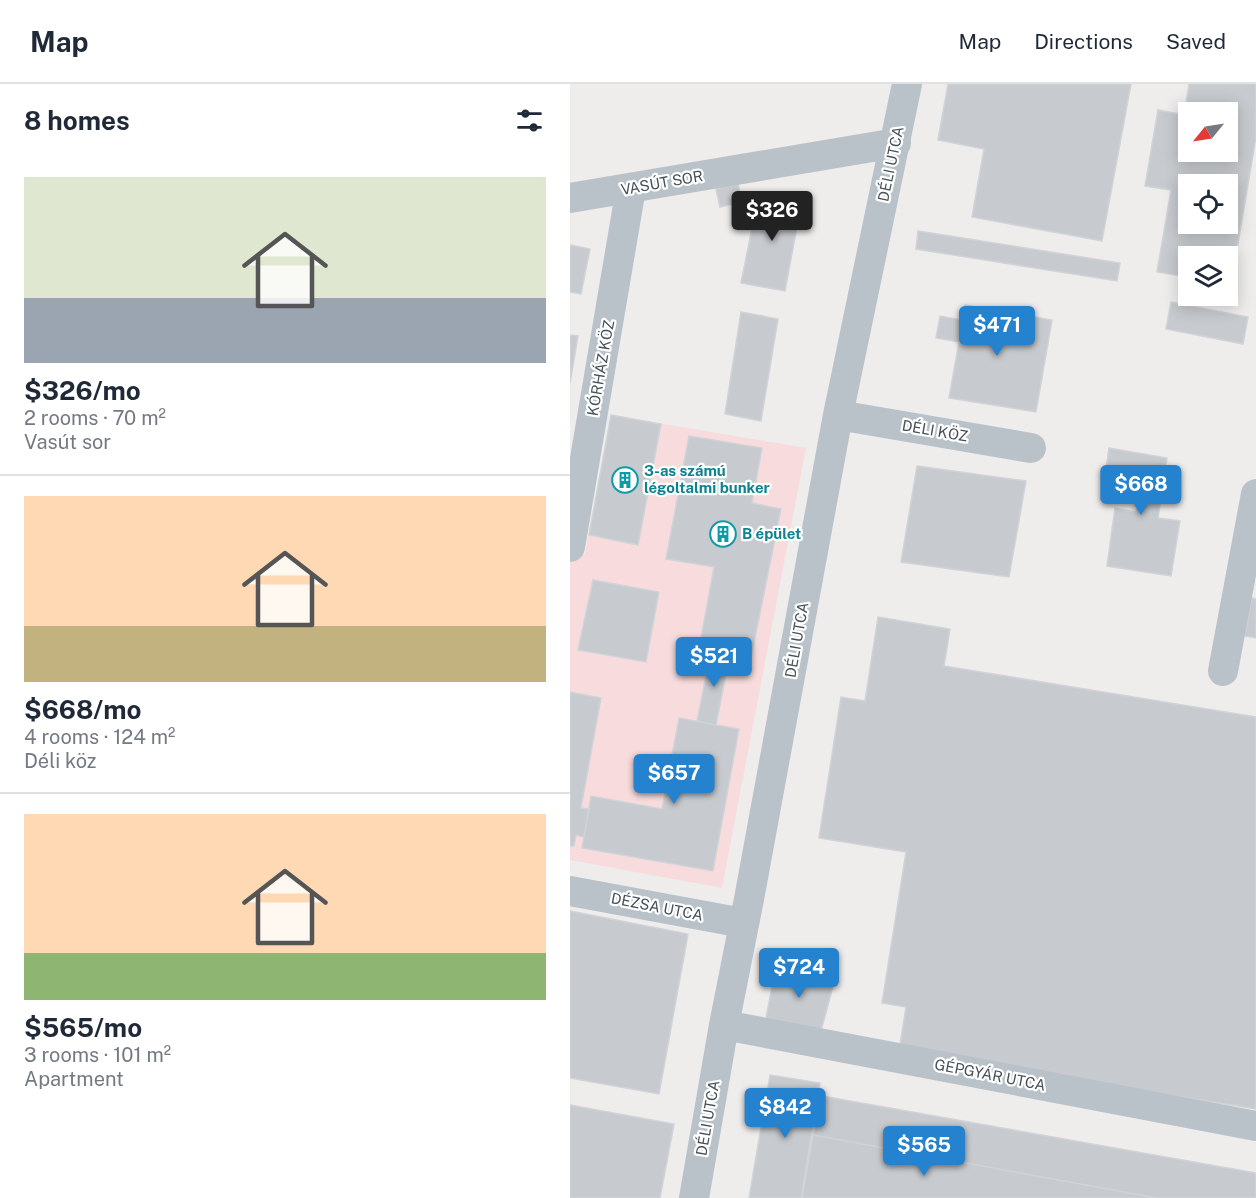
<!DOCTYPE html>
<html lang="en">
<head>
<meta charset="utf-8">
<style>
	body { margin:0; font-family:"Public Sans",sans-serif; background:#f6f6f7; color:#1f2937; height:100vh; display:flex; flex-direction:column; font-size:22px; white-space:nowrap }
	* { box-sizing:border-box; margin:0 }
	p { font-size:20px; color:#747a83 }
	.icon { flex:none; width:33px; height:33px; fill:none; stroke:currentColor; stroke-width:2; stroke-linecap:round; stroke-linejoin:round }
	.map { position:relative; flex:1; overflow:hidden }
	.panel { display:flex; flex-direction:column; background:#fff; width:570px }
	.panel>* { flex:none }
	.needle { width:39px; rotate:240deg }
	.controls { position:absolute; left:608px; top:18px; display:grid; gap:12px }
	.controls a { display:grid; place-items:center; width:60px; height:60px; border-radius:0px; background:#fff; box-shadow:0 3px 15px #0003; font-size:30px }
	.price { position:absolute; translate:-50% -51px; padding:0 14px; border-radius:6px; background:#2582cf; color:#fff; font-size:20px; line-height:39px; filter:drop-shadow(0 2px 3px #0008) }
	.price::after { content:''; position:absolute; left:50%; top:36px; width:18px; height:14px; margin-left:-9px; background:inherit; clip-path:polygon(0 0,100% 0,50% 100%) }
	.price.on { background:#222; color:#fff }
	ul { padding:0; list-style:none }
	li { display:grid; align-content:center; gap:12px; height:318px; padding:0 24px }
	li+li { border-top:2px solid #e0e1e3 }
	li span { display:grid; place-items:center; height:186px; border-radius:0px; color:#555 }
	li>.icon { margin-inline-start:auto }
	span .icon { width:108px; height:108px; fill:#fffc; stroke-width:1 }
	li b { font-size:26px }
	h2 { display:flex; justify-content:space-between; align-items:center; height:72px; padding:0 24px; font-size:26px }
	header { display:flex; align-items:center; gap:36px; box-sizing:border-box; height:84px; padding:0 30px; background:#fff; border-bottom:2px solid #e0e1e3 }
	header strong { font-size:28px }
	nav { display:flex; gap:33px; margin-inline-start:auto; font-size:21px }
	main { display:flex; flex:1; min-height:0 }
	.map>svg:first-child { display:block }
	.medical { fill:#f8dcdd }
	.building { fill:#c7cace; stroke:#d0d3d7; stroke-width:1.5; fill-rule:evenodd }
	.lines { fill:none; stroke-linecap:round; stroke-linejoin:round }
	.minor { stroke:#b8c2c8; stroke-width:30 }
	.labels { text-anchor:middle; stroke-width:4.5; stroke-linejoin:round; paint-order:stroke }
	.street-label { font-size:15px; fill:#465158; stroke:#fff }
	.culture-label { font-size:15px; font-weight:bold; fill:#0d838f; stroke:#fff; text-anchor:start }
</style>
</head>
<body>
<header>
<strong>Map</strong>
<nav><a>Map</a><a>Directions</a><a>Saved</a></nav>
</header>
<main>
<section class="panel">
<h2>8 homes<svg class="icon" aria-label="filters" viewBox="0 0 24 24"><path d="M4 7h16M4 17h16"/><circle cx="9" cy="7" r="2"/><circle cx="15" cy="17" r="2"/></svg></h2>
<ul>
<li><span style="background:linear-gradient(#dfe7d0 65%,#9aa5b1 0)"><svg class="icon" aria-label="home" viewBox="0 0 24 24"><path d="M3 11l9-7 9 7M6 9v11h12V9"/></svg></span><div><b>$326/mo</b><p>2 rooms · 70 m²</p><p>Vasút sor</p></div></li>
<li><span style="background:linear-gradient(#ffd9b3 70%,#c2b280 0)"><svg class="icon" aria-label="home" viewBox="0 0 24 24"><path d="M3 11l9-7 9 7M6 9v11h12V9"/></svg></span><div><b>$668/mo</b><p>4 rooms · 124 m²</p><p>Déli köz</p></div></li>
<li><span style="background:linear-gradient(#ffd9b3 75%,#8fb573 0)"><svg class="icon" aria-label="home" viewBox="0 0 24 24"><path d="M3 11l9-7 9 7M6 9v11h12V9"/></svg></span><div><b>$565/mo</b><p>3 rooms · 101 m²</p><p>Apartment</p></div></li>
</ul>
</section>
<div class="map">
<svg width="686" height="1114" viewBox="0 0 686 1114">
	<rect width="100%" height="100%" fill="#efecec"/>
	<path class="medical" d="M 41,331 L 236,364 L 152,804 L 0,776 L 0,478 L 15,470 Z"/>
	<path class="building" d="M 378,0 L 561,0 L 532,157 L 402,133 L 414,65 L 368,56 Z
		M 619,0 L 686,0 L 686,53 L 661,201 L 657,200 L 657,172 L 618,172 L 618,193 L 587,188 L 601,106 L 575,102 L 588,26 L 614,31 ZM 618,28 L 657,28 L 657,68 L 618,68 ZM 618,100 L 657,100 L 657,140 L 618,140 Z
		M 168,100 L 172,118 L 150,123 L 146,105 Z
		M 189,109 L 232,116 L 215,207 L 171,199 Z
		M 348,147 L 550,179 L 547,197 L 346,165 Z
		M 0,161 L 20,165 L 11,210 L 0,208 Z
		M 601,218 L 678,233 L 673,260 L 596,245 Z
		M 395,221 L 482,236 L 466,328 L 379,314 L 389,258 L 366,254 L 370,232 L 392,236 Z
		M 171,228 L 208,235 L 191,337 L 155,330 Z
		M 0,251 L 8,252 L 0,299 Z
		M 41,331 L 91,340 L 68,461 L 19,451 Z
		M 119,352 L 192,364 L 182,419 L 211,425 L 181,574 L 129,565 L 144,483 L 96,475 Z
		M 539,364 L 597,374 L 588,434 L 610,437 L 601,492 L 537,482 L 545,424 L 566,428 L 570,404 L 534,398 Z
		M 347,382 L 456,397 L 439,493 L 331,478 Z
		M 23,496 L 89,508 L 76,578 L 8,566 Z
		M 682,514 L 686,515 L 686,554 L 675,552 Z
		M 308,533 L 380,545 L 374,582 L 686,633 L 686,1025 L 329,967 L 336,923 L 312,919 L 336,768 L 249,754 L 271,613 L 295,617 Z
		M 141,567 L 160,570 L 146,641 L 127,637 Z
		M 0,608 L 31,614 L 11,724 L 19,725 L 14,753 L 6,751 L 4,762 L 0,762 Z
		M 109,634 L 169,645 L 143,787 L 12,764 L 21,712 L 92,725 Z
		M 0,827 L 118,850 L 89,1010 L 0,994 Z
		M 206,882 L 265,895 L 251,947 L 195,939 Z
		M 200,991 L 250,999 L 231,1114 L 179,1114 Z
		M 252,1012 L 686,1089 L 686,1114 L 587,1114 L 243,1051 Z
		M 0,1021 L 104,1040 L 90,1114 L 0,1114 Z
		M 243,1051 L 587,1114 L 232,1114 Z"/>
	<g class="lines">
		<path class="minor" d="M 0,114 L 326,59
			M 268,331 L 461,364
			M 0,463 L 61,104
			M 653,587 L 686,410
			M 0,807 L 173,839
			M 154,941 L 686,1042
			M 124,1114 L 154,941 L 179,815 L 268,331 L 337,0"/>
	</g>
	<defs>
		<g id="building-ring" transform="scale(1.35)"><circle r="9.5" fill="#fff" stroke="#0f9aa8" stroke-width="1.5"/><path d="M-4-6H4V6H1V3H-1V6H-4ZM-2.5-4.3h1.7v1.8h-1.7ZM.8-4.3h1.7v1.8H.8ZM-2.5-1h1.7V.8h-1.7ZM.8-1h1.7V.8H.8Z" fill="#0f9aa8"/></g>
	</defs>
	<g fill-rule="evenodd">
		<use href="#building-ring" x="55" y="396"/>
		<use href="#building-ring" x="153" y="450"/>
	</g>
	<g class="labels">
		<g class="street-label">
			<text transform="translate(321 80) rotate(-78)" y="5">DÉLI UTCA</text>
			<text transform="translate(92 99) rotate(-10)" y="5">VASÚT SOR</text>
			<text transform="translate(31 284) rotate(-80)" y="5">KÓRHÁZ KÖZ</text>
			<text transform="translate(365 347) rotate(10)" y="5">DÉLI KÖZ</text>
			<text transform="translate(227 556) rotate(-80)" y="5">DÉLI UTCA</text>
			<text transform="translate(87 823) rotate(11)" y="5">DÉZSA UTCA</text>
			<text transform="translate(420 991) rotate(11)" y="5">GÉPGYÁR UTCA</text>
			<text transform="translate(138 1034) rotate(-80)" y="5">DÉLI UTCA</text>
		</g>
		<g class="culture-label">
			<text x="74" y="392">3-as számú<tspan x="74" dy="17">légoltalmi bunker</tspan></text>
			<text x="172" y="455">B épület</text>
		</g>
	</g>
</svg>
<div class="controls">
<a><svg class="needle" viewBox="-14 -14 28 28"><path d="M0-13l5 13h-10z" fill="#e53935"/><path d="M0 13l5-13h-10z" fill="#747a83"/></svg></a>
<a><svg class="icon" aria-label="locate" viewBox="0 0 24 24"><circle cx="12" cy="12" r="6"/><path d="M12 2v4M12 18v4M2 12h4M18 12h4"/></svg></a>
<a><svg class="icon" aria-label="layers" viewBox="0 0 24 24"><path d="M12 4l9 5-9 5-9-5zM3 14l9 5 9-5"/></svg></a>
</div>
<b class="price on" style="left:202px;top:158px">$326</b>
<b class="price" style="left:427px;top:273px">$471</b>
<b class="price" style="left:571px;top:432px">$668</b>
<b class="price" style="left:144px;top:604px">$521</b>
<b class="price" style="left:104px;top:721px">$657</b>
<b class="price" style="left:229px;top:915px">$724</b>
<b class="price" style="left:215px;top:1055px">$842</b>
<b class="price" style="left:354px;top:1093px">$565</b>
</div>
</main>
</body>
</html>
